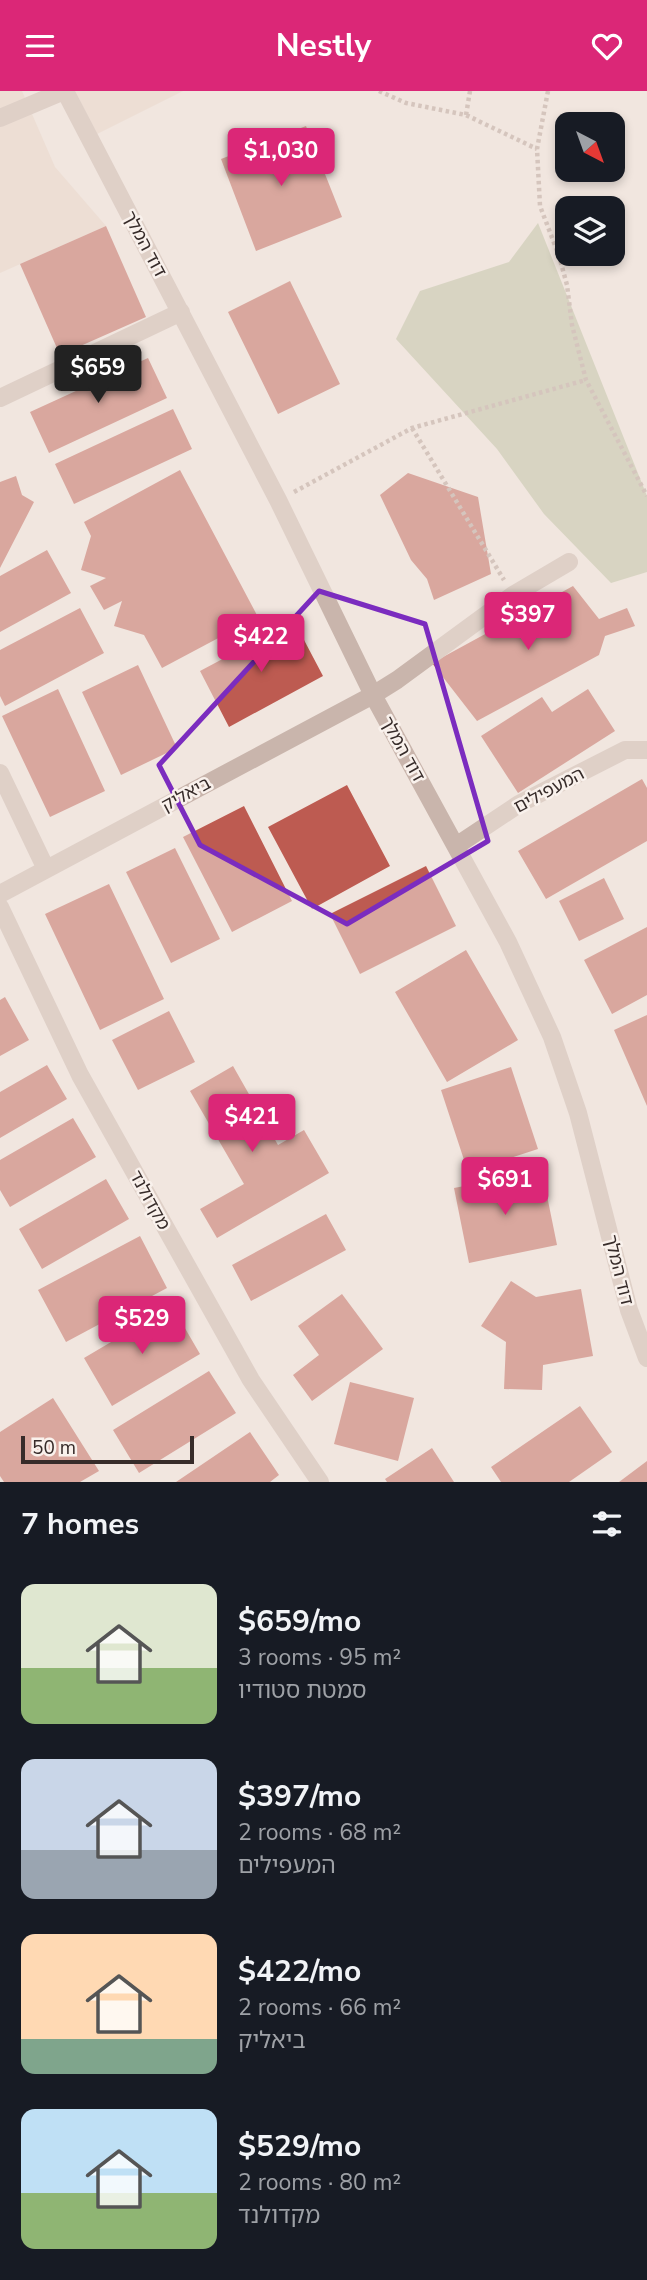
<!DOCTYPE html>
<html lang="en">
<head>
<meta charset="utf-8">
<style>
	body { margin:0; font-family:"Nunito Sans","Noto Sans Hebrew",sans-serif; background:#242831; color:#f1f3f6; height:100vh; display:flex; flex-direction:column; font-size:26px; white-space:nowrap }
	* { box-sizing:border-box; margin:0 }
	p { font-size:23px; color:#9ea1a6 }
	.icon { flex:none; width:38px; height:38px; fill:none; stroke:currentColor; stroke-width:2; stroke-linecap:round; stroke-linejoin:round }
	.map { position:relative; height:1391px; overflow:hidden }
	.details { display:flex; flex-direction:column; background:#171b24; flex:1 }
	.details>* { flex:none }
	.needle { width:46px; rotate:139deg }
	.tools { position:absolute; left:555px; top:21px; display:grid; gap:14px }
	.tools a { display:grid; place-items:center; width:70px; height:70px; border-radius:14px; background:#171b24; box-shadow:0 4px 10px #0003; font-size:35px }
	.scale { position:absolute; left:21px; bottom:18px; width:173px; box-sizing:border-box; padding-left:7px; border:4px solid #372c2a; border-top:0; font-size:19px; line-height:24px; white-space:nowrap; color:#372c2a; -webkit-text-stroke:5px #f9f1ec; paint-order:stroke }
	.price { position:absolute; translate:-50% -60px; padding:0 16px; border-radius:7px; background:#db2777; color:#fff; font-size:23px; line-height:46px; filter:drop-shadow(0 2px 4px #0008) }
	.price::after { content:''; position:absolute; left:50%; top:42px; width:21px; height:16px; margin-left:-10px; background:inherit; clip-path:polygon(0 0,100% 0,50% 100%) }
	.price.active { background:#222; color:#fff }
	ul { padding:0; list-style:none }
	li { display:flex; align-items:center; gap:21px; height:175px; padding:0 21px }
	li span { display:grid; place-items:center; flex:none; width:196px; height:140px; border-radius:14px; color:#555 }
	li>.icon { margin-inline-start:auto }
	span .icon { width:84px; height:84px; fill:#fffc; stroke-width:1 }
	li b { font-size:30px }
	h2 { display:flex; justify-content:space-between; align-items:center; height:84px; padding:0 21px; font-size:30px }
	header { display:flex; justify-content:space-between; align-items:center; height:91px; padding:0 21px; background:#db2777; color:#fff; font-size:32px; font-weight:700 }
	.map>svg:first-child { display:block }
	.green { fill:#babfa0 }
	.plaza { fill:#e8d5c8 }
	.building { fill:#bd5b51 }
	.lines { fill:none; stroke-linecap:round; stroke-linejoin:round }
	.path { stroke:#b49e96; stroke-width:4.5; stroke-dasharray:3.5 3.5; stroke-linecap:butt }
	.minor { stroke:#c9b5ac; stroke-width:18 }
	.marked { fill:none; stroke:#7b2cbf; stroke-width:5; stroke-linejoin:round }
	.labels { text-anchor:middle; stroke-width:5; stroke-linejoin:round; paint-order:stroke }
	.street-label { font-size:18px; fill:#372c2a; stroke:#f9f1ec }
</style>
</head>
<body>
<header><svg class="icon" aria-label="menu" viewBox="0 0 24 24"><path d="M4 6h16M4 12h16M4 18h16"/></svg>Nestly<svg class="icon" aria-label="heart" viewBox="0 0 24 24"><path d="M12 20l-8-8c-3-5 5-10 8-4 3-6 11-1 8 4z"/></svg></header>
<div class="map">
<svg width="647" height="1391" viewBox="0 0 647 1391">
	<rect width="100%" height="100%" fill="#f1e6df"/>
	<path class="green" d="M 538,132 L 647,405 L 647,481 L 611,492 L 544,423 L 497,358 L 396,248 L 420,200 L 509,171 Z"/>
	<path class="plaza" d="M 0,0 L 22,0 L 55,76 L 106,135 L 0,182 Z
		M 75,0 L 183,0 L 97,43 Z"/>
	<path class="building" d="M 306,35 L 342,126 L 256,160 L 221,68 Z
		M 106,135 L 146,226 L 60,264 L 20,173 Z
		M 290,190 L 340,293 L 278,323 L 228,221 Z
		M 148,267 L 167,307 L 49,362 L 30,321 Z
		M 173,318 L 192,358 L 74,413 L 55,373 Z
		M 180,379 L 258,526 L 162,577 L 144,544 L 114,535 L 122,510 L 104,519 L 90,495 L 106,487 L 81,479 L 91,445 L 84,431 Z
		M 408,382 L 478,406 L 491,483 L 434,509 L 427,488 L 411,469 L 380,404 Z
		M 16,385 L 22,404 L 34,411 L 0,477 L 0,391 Z
		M 47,459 L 71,502 L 0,541 L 0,485 Z
		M 573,495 L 599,528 L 627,517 L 635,535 L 605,545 L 599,564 L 477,630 L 432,572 Z
		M 80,517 L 104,562 L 5,615 L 0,605 L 0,559 Z
		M 294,530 L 323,585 L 229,636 L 200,580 Z
		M 138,574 L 177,657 L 121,684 L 82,601 Z
		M 58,598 L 105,700 L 50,726 L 2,625 Z
		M 588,598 L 615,640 L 518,702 L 481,645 L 542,606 L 552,621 Z
		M 642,688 L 647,697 L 647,750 L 546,808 L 518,760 Z
		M 347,694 L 390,775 L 312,818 L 268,736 Z
		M 244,715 L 292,810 L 232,841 L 183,746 Z
		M 175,757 L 220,848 L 171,872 L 126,781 Z
		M 426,775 L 456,835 L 360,883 L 330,823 Z
		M 604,787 L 624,828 L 579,850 L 559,810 Z
		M 109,793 L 164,908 L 100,939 L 45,823 Z
		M 647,836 L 647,904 L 612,923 L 584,869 Z
		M 466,859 L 518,949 L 447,991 L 395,901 Z
		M 5,906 L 29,949 L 0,965 L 0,909 Z
		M 169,920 L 195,971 L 138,999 L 112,949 Z
		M 647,924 L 647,1015 L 614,939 Z
		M 47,974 L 67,1008 L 0,1047 L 0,1001 Z
		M 233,975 L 278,1054 L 304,1039 L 329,1082 L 217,1147 L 200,1118 L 244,1093 L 190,1000 Z
		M 511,976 L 538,1058 L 468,1081 L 441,999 Z
		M 73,1027 L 96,1066 L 10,1116 L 0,1099 L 0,1069 Z
		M 542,1080 L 557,1154 L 469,1172 L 454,1097 Z
		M 106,1088 L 129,1128 L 42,1178 L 19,1138 Z
		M 326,1123 L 346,1159 L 251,1210 L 232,1174 Z
		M 140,1145 L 167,1197 L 66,1251 L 38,1199 Z
		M 511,1190 L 536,1206 L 581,1198 L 593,1265 L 543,1274 L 542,1299 L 504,1298 L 506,1251 L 481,1235 Z
		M 342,1203 L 383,1258 L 312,1310 L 293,1284 L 319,1264 L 298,1235 Z
		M 172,1215 L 200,1263 L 112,1315 L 84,1267 Z
		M 209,1280 L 236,1322 L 139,1382 L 113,1339 Z
		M 350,1291 L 414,1307 L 398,1370 L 334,1353 Z
		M 53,1307 L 99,1380 L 80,1391 L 4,1391 L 0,1385 L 0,1341 Z
		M 580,1315 L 612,1361 L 569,1391 L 501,1391 L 491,1376 Z
		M 250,1341 L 279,1384 L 270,1391 L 176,1391 Z
		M 432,1357 L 454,1391 L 387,1391 L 385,1388 Z
		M 647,1370 L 647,1391 L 619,1391 Z"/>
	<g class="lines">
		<path class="path" d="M 379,0 L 406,12 L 466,24 L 537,58
			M 548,0 L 537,58 L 540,115 L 559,165 L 567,194 L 572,234 L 586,289 L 647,405
			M 466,24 L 470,0
			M 412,337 L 504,489
			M 294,401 L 412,337 L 586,289"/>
		<path class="minor" d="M 65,0 L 278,409 L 373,604 L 508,851 L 552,946 L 578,1022 L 629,1219 L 647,1267
			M 0,27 L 64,0
			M 0,307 L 181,221
			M 0,682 L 46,778
			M 456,755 L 519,713 L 625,659 L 647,659
			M 0,803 L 373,604 L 397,589 L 513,504 L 569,471
			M 0,816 L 80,984 L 251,1289 L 320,1391"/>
	</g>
	<path d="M0 0H647V1391H0ZM 319,500 L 425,533 L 488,750 L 347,833 L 200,754 L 159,674 Z" fill="#f1e6df" fill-opacity=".55" fill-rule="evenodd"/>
	<path class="marked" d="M 319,500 L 425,533 L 488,750 L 347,833 L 200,754 L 159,674 Z"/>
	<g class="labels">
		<g class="street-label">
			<text transform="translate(145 153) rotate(62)" y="6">דוד המלך</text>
			<text transform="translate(403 658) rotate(61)" y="6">דוד המלך</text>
			<text transform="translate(549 699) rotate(-28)" y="6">המעפילים</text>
			<text transform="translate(186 703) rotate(-28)" y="6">ביאליק</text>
			<text transform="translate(150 1109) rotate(61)" y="6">מקדולנד</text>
			<text transform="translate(619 1179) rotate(76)" y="6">דוד המלך</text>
		</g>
	</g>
</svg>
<div class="tools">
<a><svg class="needle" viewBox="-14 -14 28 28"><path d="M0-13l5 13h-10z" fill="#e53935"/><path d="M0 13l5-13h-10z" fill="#9ea1a6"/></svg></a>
<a><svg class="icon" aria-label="layers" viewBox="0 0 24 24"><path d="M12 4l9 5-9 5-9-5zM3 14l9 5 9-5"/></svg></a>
</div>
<div class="scale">50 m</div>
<b class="price" style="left:281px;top:97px">$1,030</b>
<b class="price active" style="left:98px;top:314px">$659</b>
<b class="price" style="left:528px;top:561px">$397</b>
<b class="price" style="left:261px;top:583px">$422</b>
<b class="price" style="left:252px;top:1063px">$421</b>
<b class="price" style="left:505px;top:1126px">$691</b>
<b class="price" style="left:142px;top:1265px">$529</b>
</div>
<section class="details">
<h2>7 homes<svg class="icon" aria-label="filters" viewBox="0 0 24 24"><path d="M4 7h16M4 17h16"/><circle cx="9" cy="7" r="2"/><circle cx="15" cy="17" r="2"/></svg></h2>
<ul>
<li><span style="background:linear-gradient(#dfe7d0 60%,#8fb573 0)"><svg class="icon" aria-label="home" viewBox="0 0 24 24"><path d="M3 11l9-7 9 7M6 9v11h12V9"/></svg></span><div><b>$659/mo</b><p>3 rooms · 95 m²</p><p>סמטת סטודיו</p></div></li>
<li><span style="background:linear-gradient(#c9d6e8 65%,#9aa5b1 0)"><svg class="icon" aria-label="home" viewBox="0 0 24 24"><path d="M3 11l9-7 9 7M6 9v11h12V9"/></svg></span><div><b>$397/mo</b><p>2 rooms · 68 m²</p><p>המעפילים</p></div></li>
<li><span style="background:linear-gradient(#ffd9b3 75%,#7fa58c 0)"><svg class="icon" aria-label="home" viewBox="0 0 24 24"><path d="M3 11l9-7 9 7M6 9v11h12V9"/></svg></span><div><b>$422/mo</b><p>2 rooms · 66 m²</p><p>ביאליק</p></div></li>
<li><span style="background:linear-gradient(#bfe0f5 60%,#8fb573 0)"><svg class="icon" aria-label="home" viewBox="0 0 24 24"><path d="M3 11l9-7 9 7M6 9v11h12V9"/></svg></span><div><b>$529/mo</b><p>2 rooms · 80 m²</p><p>מקדולנד</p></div></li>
</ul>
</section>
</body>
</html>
